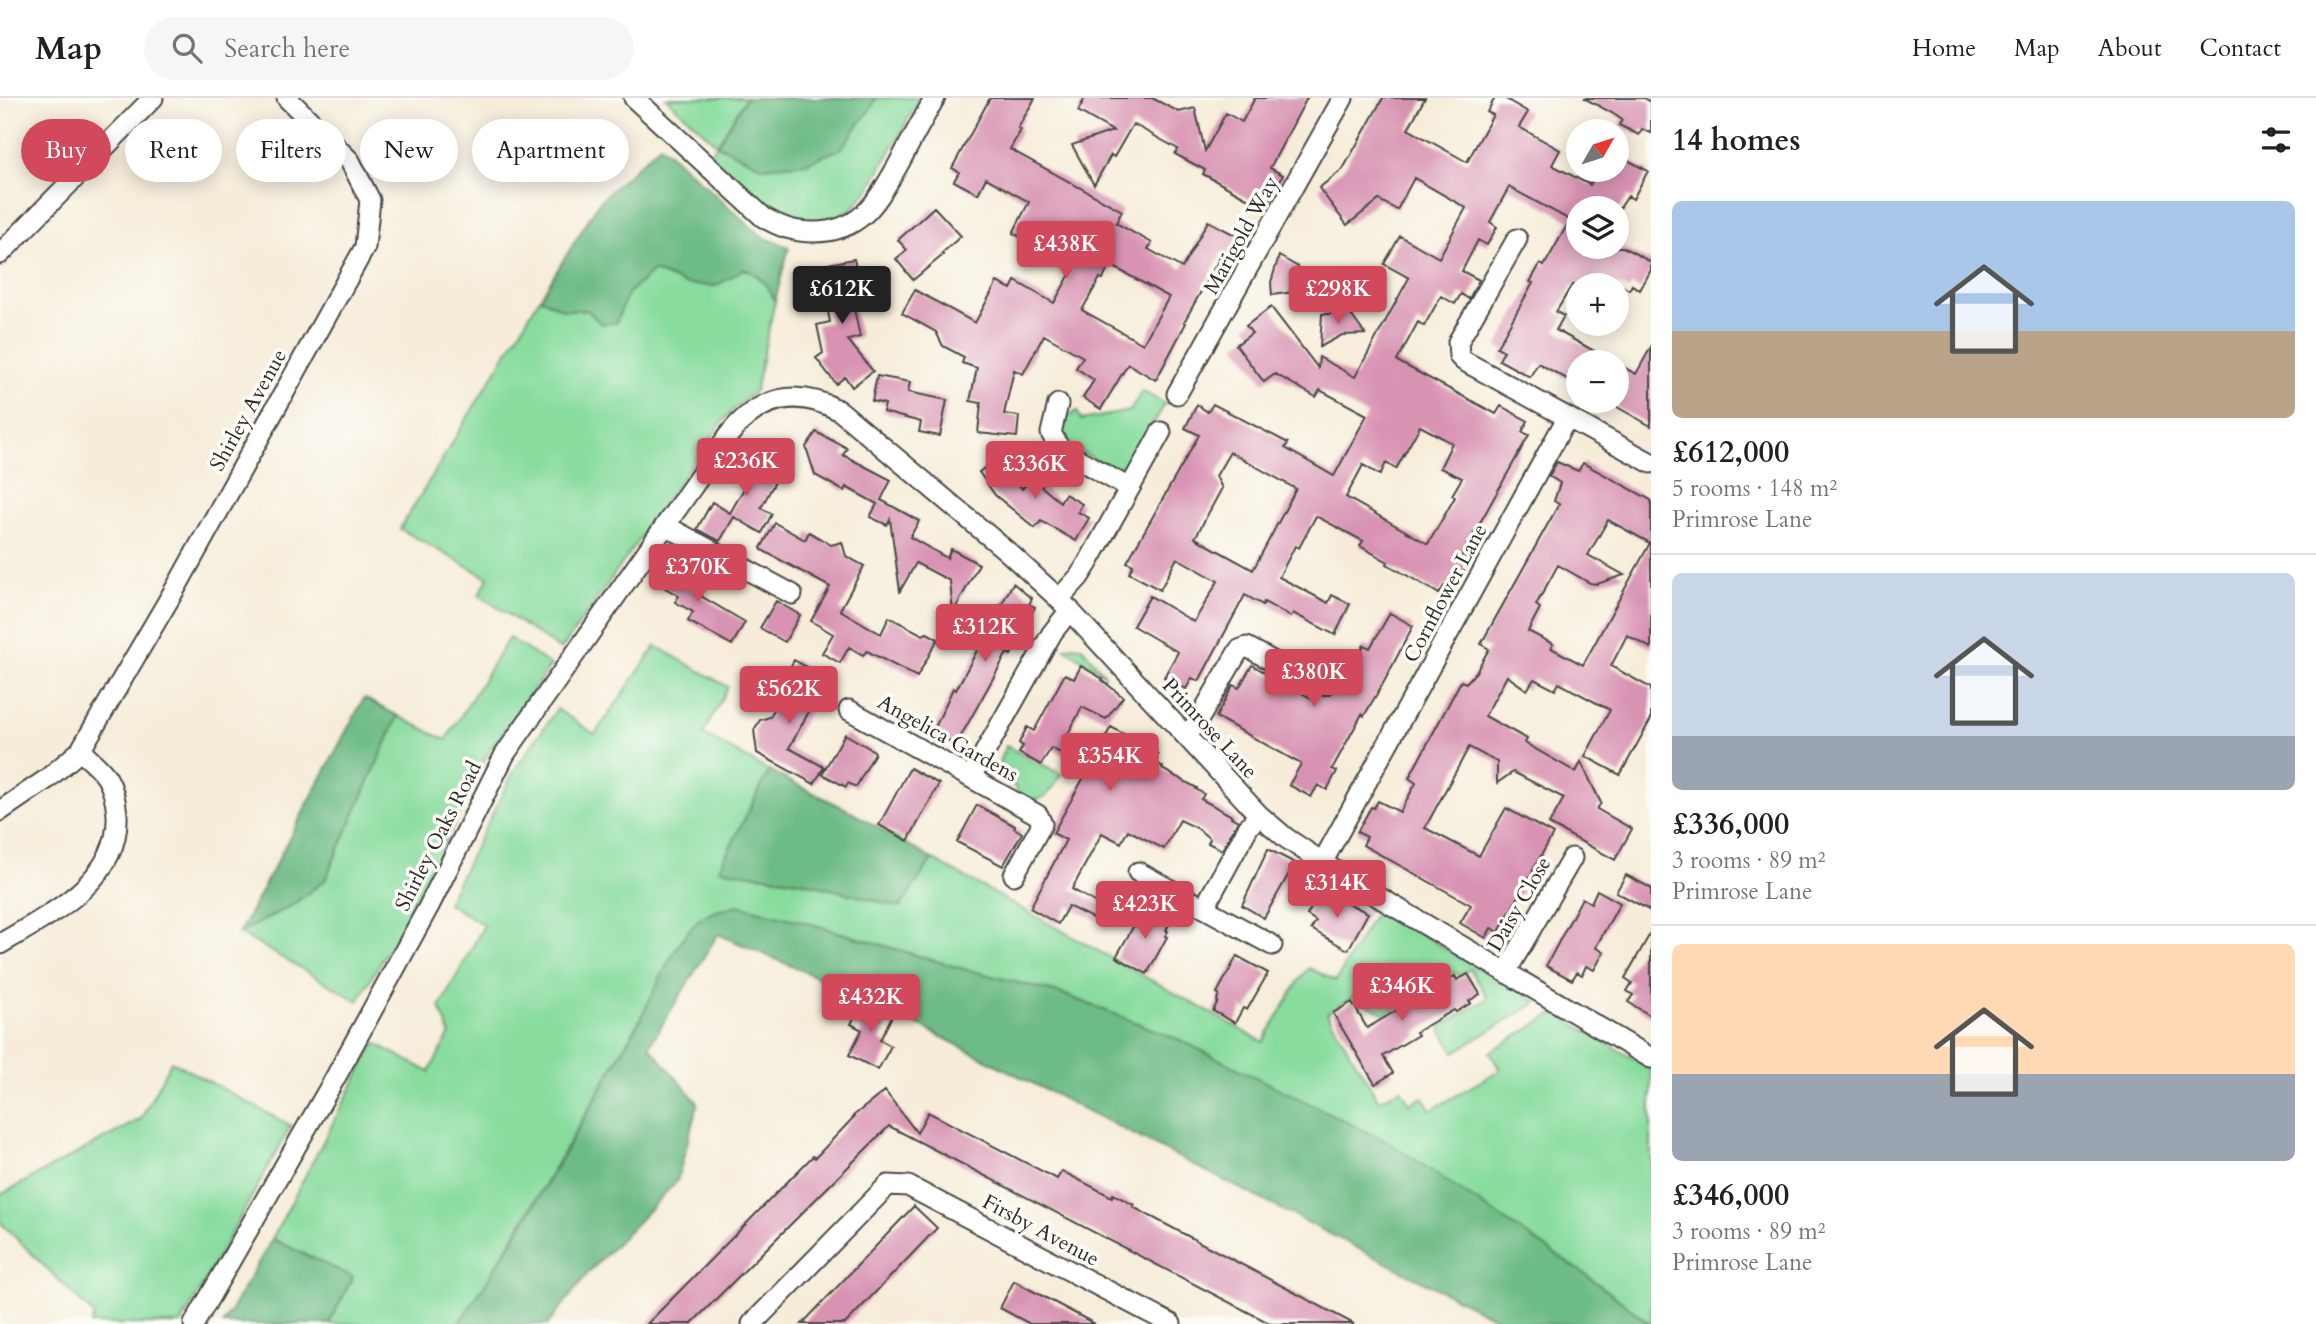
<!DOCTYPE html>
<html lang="en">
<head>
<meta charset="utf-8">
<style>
	body { margin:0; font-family:Cardo,serif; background:#f6f6f6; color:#202124; height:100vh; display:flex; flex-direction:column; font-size:26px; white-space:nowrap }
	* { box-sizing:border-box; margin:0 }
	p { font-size:23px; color:#757577 }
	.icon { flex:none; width:38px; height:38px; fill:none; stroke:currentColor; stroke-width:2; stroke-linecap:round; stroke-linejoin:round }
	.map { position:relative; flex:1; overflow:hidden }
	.details { display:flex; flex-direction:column; background:#fff; width:665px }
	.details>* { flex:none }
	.top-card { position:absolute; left:21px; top:21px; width:665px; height:63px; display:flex; gap:14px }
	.needle { width:46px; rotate:51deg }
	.tools { position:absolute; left:1566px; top:21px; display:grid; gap:14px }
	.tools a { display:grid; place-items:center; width:63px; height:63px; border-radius:50%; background:#fff; box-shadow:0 4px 18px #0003; font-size:35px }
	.price { position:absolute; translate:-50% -60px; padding:0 16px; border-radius:7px; background:#d1495b; color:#fff; font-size:23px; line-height:46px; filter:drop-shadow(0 2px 4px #0008) }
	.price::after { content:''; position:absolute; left:50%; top:42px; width:21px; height:16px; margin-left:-10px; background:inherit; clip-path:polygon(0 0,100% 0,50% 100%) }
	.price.active { background:#222; color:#fff }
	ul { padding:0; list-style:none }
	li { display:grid; align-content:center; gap:14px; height:371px; padding:0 21px }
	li+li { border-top:2px solid #e0e0e0 }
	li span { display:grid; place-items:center; height:217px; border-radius:10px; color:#555 }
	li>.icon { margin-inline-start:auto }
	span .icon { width:126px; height:126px; fill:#fffc; stroke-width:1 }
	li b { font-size:30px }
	h2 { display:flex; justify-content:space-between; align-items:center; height:84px; padding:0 21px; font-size:30px }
	.tag { padding:0 24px; border-radius:32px; background:#fff; box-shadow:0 4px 18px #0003; font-size:24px; line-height:63px }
	.tag.active { background:#d1495b; color:#fff }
	header { display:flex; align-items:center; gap:42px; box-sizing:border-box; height:98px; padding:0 35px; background:#fff; border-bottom:2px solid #e0e0e0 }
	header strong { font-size:33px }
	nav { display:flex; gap:38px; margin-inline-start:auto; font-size:24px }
	.search { width:490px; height:63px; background:#f6f6f6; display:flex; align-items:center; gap:18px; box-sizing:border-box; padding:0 24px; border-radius:38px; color:#757577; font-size:26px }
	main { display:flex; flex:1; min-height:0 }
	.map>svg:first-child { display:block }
	.green { fill:#88dc9e; stroke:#5a8464; stroke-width:2 }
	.forest { fill:#6ebc85; stroke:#4c7458; stroke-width:2 }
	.building { fill:#d893b2; fill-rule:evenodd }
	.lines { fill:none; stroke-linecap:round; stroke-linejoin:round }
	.minor-casing { stroke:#494845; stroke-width:23 }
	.minor { stroke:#fff; stroke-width:19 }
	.labels { text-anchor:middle; stroke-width:7; stroke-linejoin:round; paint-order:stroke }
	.street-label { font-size:21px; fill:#2b2b2b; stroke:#fdfcf7 }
</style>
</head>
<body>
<header>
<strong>Map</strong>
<div class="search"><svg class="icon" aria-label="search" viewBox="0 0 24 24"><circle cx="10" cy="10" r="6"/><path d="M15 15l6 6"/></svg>Search here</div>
<nav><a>Home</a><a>Map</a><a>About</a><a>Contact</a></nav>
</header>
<main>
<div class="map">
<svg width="1651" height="1226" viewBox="0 0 1651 1226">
	<rect width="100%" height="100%" fill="#fdfcf7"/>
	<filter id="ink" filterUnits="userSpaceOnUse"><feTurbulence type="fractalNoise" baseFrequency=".0143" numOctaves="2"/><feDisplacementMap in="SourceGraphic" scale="14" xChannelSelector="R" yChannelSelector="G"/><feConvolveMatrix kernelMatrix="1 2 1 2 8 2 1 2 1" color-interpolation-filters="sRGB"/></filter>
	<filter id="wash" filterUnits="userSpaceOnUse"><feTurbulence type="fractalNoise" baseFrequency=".00686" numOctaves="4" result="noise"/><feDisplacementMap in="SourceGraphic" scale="28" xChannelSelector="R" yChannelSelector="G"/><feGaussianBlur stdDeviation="1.57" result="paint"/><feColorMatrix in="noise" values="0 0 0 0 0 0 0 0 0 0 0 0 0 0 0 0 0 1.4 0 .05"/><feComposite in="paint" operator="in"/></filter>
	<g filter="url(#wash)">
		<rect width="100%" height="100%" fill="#f6ecd9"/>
		<path class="green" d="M 666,0 L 746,0 L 717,47 L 871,10 L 876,0 L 920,0 L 869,91 L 853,110 L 830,122 L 804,124 L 776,117 L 709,59 L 717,46 Z
			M 743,170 L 758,177 L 766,184 L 775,203 L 755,293 L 732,313 L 716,332 L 561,552 L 479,497 L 488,480 L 400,431 L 540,200 L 564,212 L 587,212 L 622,208 L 627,196 L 653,173 L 685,186 L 716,188 Z
			M 1142,293 L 1165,306 L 1128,368 L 1114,371 L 1069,348 L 1061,337 L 1063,322 L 1077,313 L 1081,322 L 1130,313 Z
			M 509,540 L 551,567 L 489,653 L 423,791 L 358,903 L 239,835 L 291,808 L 325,782 L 398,618 L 446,642 Z
			M 656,548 L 728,589 L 703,636 L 769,673 L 719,771 L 805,784 L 900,809 L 932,761 L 1263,944 L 1301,879 L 1309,870 L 1336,883 L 1377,811 L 1538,904 L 1454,954 L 1440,929 L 1488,900 L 1470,871 L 1459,878 L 1455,874 L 1385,916 L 1353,899 L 1327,915 L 1379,1003 L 1401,991 L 1410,1006 L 1423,999 L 1431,1012 L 1500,972 L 1490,954 L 1553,916 L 1557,916 L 1651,971 L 1651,1226 L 1585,1176 L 1180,942 L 1063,896 L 956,869 L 811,826 L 737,807 L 673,856 L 642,918 L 567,1048 L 485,1187 L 458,1226 L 329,1226 L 352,1179 L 272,1141 L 375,945 L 429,974 L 450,936 L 440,909 L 484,827 L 447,805 L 514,673 L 557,611 L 595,636 Z
			M 1071,548 L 1082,549 L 1106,578 L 1065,550 Z
			M 1006,648 L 1061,676 C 1049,699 1043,707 1017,698 L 1016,690 C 997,676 994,670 1006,648 Z
			M 171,963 L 291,1028 L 181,1226 L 91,1226 L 94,1217 L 0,1124 L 0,1097 L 141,1021 Z"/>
		<path class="forest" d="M 746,0 L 876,0 L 871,10 L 841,51 L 806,65 L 763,69 L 717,47 Z
			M 660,47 L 751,129 L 765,140 L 789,149 L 775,203 C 767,186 761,178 744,171 L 716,188 L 685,186 L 653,173 L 627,196 L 616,225 L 601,226 L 587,212 L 564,212 L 540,200 L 600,103 Z
			M 364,600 L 398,618 L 325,782 L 291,808 L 239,835 Z
			M 769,673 L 846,711 L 932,761 L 900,809 L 805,784 L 719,771 Z
			M 737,807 L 811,826 L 956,869 L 1063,896 L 1180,942 L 1390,1045 L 1585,1176 L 1650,1226 L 1507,1226 L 867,901 L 718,836 L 649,948 L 698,1005 L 677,1083 L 589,1174 L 548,1226 L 458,1226 C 523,1133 577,1031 634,933 C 655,896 668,853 698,822 C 706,814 726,811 737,807 Z
			M 272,1141 L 353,1179 L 329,1226 L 223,1226 Z"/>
		<g id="blocks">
			<path class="building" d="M 990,0 L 1035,0 L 1018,30 L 1021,32 L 1010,51 L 1122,113 L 1116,125 L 1152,145 L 1148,151 L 1182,170 L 1208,123 L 1239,139 L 1229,157 L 1223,154 L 1184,224 L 1186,225 L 1156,282 L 1128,266 L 1101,311 L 1083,300 L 1094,282 L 1076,270 L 1083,259 L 1044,237 L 1023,276 L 1014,272 L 1004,316 L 1019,318 L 1017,339 L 978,335 L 981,305 L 970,303 L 977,270 L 962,265 L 964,259 L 943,248 L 936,234 L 902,215 L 915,192 L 975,225 L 997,184 L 1011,191 L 1015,183 L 1054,205 L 1074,169 L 1013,135 L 1029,104 L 986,80 L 978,96 L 954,83 L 959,74 L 952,70 ZM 1110,167 L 1169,199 L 1143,246 L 1082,212 L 1100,180 L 1103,181 Z
				M 1085,0 L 1152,0 L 1179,14 L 1195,10 L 1205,53 L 1226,15 L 1242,24 L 1255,0 L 1307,0 L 1270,70 L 1283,77 L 1269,103 L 1260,97 L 1256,105 L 1203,76 L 1205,72 L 1175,56 L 1178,51 L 1133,26 L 1114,59 L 1111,57 L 1094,87 L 1072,47 L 1113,33 L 1078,13 Z
				M 1383,0 L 1425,0 L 1408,31 L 1467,64 L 1493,17 L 1487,14 L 1495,0 L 1504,0 L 1528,14 L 1519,29 L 1560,52 L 1552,67 L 1590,87 L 1598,72 L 1617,72 L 1622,59 L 1648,73 L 1633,101 L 1628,98 L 1620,110 L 1578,110 L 1578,149 L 1623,149 L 1651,164 L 1651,172 L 1640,192 L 1632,187 L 1629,192 L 1620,187 L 1572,187 L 1556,214 L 1564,218 L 1556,232 L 1614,264 L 1578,264 L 1578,287 L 1538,265 L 1530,279 L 1499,262 L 1504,253 L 1497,249 L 1533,185 L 1530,184 L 1540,166 L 1544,168 L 1570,122 L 1509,89 L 1490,124 L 1497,129 L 1487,147 L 1478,142 L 1462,173 L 1479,182 L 1469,201 L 1461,196 L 1455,206 L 1441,198 L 1424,228 L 1418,224 L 1397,263 L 1496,316 L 1501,308 L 1528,323 L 1522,334 L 1529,337 L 1462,457 L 1471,461 L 1453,493 L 1444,488 L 1439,496 L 1431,491 L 1387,466 L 1388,464 L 1360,448 L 1363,443 L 1316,418 L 1299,450 L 1295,448 L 1279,479 L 1328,505 L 1332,497 L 1350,506 L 1335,537 L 1293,515 L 1291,519 L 1264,504 L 1263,507 L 1245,497 L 1199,583 L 1192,580 L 1186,591 L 1164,579 L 1178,554 L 1133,528 L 1150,498 L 1194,524 L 1218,483 L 1177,460 L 1160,492 L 1129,475 L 1133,467 L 1127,464 L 1199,337 L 1185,330 L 1197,307 L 1208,314 L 1213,306 L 1288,345 L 1285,350 L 1334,378 L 1367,317 L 1320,292 L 1316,299 L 1275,276 L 1264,284 L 1236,247 L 1252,235 L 1246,228 L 1271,209 L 1318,270 L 1319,259 L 1355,279 L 1409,180 L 1384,166 L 1400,138 L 1439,160 L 1466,110 L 1414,80 L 1397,112 L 1379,102 L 1347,127 L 1319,90 L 1343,71 ZM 1420,328 L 1452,345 L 1440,370 L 1462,380 L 1452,397 L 1455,399 L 1428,446 L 1346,399 L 1363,367 L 1380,377 L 1386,365 L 1396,371 ZM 1230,354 L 1296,391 L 1253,472 L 1195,440 L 1222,390 L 1216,378 Z
				M 1584,0 L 1644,0 L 1651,4 L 1651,35 L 1642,31 L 1639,37 L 1619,27 L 1622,22 L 1614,16 Z
				M 934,109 L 961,138 L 941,156 L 943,157 L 913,182 L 896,161 L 907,152 L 898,142 Z
				M 1279,158 L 1298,169 L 1295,176 L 1293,194 L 1272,197 L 1271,184 Z
				M 854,161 L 861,195 L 851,197 L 860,239 L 848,242 L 873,273 L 852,289 L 845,279 L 836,286 L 816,260 L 823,255 L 817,227 L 830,224 L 822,182 L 831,180 L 828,166 Z
				M 1346,210 L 1365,236 L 1342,237 L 1320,249 L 1322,216 L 1330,216 Z
				M 1651,249 L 1651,328 L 1617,309 L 1617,266 L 1636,276 Z
				M 877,278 L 910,284 L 908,294 L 947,302 L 940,338 L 919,334 L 921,324 L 883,314 L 885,306 L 872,303 Z
				M 816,334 L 847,350 L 843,357 L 891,382 L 881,402 L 919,423 L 910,439 L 947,460 L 951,451 L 979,466 L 953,515 L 950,483 L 916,465 L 900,493 L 890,421 L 887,427 L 870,419 L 877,406 L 846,389 L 844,393 L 815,377 L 806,349 Z
				M 751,349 L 784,367 L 761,410 L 772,416 L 762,435 L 734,419 L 720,443 L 697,431 L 712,404 L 730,415 L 750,380 L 739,373 Z
				M 1000,359 L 1022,391 L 1031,380 L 1060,404 L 1065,396 L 1082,406 L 1078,414 L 1089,420 L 1076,443 L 1041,423 L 1035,430 L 995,397 L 979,374 Z
				M 1557,364 L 1578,373 L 1583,365 L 1651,402 L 1651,550 L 1627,537 L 1611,568 L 1651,590 L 1651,621 L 1620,677 L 1585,658 L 1610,612 L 1559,585 L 1555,592 L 1534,581 L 1527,592 L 1507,578 L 1485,618 L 1527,641 L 1525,645 L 1576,674 L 1581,664 L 1601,705 L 1597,711 L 1632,731 L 1615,762 L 1549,726 L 1564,700 L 1513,674 L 1497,685 L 1497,664 L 1469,649 L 1425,730 L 1479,758 L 1506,710 L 1553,736 L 1499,834 L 1491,830 L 1486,840 L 1460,825 L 1471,807 L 1363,747 L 1367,739 L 1357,734 L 1371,709 L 1374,710 L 1378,703 L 1400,714 L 1416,685 L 1409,680 L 1461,583 L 1466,585 L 1476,574 L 1489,551 L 1481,546 L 1559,406 L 1554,403 L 1560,385 L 1549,378 ZM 1608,422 L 1650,445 L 1583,567 L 1551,550 L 1553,546 L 1528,533 L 1540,510 L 1536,507 L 1558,467 L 1590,485 L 1597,486 L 1624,477 L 1588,457 Z
				M 775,425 L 805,442 L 809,434 L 831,447 L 842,444 L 846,458 L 864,468 L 840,512 L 881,536 L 889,519 L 923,537 L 927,535 L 938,541 L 917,579 L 867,553 L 863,557 L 849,549 L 840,565 L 822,555 L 833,536 L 811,523 L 830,489 L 762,452 L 761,450 Z
				M 666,460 L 693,475 L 686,487 L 702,496 L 701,498 L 745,524 L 732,547 L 688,523 L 693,514 L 675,504 L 679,498 L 653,483 Z
				M 1013,485 L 1032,501 L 1029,506 L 1035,509 L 1011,557 L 1007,555 L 956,647 L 933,634 L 953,590 L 956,592 Z
				M 776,503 L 800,517 L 785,544 L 760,530 Z
				M 1390,515 L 1413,528 L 1385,582 L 1364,618 L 1362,616 L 1332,671 L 1337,673 L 1327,692 L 1318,687 L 1311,699 L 1289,687 L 1301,666 L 1216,619 L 1233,587 L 1239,590 L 1252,567 L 1312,601 L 1321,597 L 1330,597 L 1340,580 L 1344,583 L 1364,547 L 1370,550 Z
				M 794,562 L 812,572 L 804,587 L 818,597 L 789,650 L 824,669 L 814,686 L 757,655 L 754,632 L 760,622 L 770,619 L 790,581 L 785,579 Z
				M 1081,568 L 1103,581 L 1102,582 L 1123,599 L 1106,621 L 1082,609 L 1066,640 L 1097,655 L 1111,629 L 1158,656 L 1154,663 L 1163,669 L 1162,671 L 1197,690 L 1196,691 L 1204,696 L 1201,701 L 1232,718 L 1231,719 L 1238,723 L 1222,752 L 1208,745 L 1210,741 L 1197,730 L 1180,722 L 1164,751 L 1128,732 L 1121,745 L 1102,735 L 1072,791 L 1105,810 L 1098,823 L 1068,808 L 1058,826 L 1030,810 L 1066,742 L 1053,735 L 1089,670 L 1051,650 L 1041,667 L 1019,655 L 1023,648 L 1019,645 L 1027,629 L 1034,633 L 1065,576 L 1074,581 Z
				M 845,636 L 874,653 L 875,655 L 856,689 L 848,685 L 846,689 L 822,676 Z
				M 910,670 L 939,686 L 908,743 L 879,727 Z
				M 977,707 L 1015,728 L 1014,730 L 1022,735 L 1003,768 L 957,744 Z
				M 1268,751 L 1295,765 L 1264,820 L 1242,807 Z
				M 1626,777 L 1651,790 L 1651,813 L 1616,794 Z
				M 1597,792 L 1620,805 L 1597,847 L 1596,850 L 1604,854 L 1594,872 L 1586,868 L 1582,877 L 1577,874 L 1572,882 L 1546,868 L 1582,800 L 1591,805 Z
				M 1329,796 L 1368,815 L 1348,852 L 1311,831 L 1316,823 L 1307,817 L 1317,800 L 1324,804 Z
				M 1150,809 L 1172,821 L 1166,832 L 1168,833 L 1165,838 L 1167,839 L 1147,876 L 1116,859 L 1137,822 L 1141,824 Z
				M 1651,834 L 1651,918 L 1628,904 L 1633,897 L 1627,893 L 1632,885 L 1625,880 Z
				M 1237,858 L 1268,875 L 1247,912 L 1243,910 L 1235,925 L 1213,913 L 1218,903 L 1217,902 L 1219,896 L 1217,895 Z
				M 1468,876 L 1480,896 L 1469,903 L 1471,905 L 1456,914 L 1454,912 L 1416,934 L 1418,937 L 1383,958 L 1393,975 L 1375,986 L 1333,915 L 1352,904 L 1367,930 L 1455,878 L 1457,882 Z
				M 863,901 L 893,916 L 880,942 L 891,948 L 878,972 L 849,957 L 862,932 L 851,926 Z
				M 885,993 L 917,1035 L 928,1014 L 1057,1081 L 1062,1073 L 1112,1099 L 1113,1096 L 1134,1107 L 1133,1109 L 1354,1226 L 1271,1226 L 889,1028 L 691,1226 L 647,1226 L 813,1058 L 815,1060 L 854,1019 L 853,1018 Z
				M 914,1108 L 937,1130 L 845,1226 L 802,1226 Z
				M 1014,1183 L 1095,1226 L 1030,1226 L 1000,1210 Z"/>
		</g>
	</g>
	<g filter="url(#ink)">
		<use href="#blocks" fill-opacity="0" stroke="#494845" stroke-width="2"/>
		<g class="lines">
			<g class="minor-casing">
				<path id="minor" d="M 634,0 L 763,119 C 780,129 794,134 814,134 C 862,134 877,103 898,67 C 910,45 922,22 935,0
					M 1517,141 L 1458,244 L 1459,258 L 1464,263 L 1651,365
					M 0,156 L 153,0
					M 1177,296 L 1343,0
					M 1058,306 L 1051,335 L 1060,351 L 1129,390
					M 666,428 L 792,496
					M 1059,501 L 1079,479 L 1088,465 L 1161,334
					M 849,612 L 1038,717 L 1042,726 L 1014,777
					M 1186,638 L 1196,626 L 1239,552 L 1247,549 L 1300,578
					M 971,679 L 1052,535 L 1070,512
					M 0,713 L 47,681 L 80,653 L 178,486 L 365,149 L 370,102 L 350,63 L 287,0
					M 1322,765 L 1567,320
					M 1138,774 L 1272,847
					M 1204,810 L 1249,728 L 1259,717
					M 0,846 C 49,817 120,783 117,717 C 116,705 113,690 107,680 C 100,669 89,661 80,653
					M 1506,874 L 1572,760
					M 194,1226 L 334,982 L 429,808 L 505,656 L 728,338 C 758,299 796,289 840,313 L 1008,454 L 1059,501 L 1259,717 L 1286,740 L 1343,778 L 1651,960
					M 752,1226 L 888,1087 L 908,1088 L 1171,1226"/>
			</g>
			<use href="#minor" class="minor"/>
		</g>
	</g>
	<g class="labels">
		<g class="street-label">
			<text transform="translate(1241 137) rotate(-61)" y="7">Marigold Way</text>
			<text transform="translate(248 312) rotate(-61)" y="7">Shirley Avenue</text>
			<text transform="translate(1445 495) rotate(-62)" y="7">Cornflower Lane</text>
			<text transform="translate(1210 630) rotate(47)" y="7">Primrose Lane</text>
			<text transform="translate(948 640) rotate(29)" y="7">Angelica Gardens</text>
			<text transform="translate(438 738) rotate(-63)" y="7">Shirley Oaks Road</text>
			<text transform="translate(1519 806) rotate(-60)" y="7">Daisy Close</text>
			<text transform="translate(1041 1132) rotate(28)" y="7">Firsby Avenue</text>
		</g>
	</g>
</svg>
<div class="tools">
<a><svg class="needle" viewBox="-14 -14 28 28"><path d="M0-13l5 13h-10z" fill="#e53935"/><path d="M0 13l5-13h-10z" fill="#757577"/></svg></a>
<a><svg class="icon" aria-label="layers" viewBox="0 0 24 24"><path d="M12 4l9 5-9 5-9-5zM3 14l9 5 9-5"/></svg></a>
<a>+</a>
<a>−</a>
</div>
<b class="price" style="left:1066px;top:183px">£438K</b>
<b class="price active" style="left:842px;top:228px">£612K</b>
<b class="price" style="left:1338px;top:228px">£298K</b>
<b class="price" style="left:746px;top:400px">£236K</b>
<b class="price" style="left:1035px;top:403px">£336K</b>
<b class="price" style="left:698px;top:506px">£370K</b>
<b class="price" style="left:985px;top:566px">£312K</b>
<b class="price" style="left:1314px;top:611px">£380K</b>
<b class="price" style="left:789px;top:628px">£562K</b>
<b class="price" style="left:1110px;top:695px">£354K</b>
<b class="price" style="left:1337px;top:822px">£314K</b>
<b class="price" style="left:1145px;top:843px">£423K</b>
<b class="price" style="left:1402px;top:925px">£346K</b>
<b class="price" style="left:871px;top:936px">£432K</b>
<div class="top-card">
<a class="tag active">Buy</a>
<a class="tag">Rent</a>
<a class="tag">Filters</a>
<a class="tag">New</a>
<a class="tag">Apartment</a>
</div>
</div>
<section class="details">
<h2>14 homes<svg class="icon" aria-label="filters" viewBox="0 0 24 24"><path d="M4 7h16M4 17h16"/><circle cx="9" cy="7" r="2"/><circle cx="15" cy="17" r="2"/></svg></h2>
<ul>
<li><span style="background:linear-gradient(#a9c7e8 60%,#b9a48a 0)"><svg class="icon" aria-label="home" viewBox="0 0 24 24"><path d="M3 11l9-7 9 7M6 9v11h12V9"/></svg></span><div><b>£612,000</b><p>5 rooms · 148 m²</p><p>Primrose Lane</p></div></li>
<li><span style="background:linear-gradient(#c9d6e8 75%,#9aa5b1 0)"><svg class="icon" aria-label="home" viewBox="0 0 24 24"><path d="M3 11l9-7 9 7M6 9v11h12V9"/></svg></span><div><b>£336,000</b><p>3 rooms · 89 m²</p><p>Primrose Lane</p></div></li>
<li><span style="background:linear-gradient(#ffd9b3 60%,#9aa5b1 0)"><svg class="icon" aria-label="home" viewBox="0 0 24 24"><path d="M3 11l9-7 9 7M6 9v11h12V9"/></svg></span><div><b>£346,000</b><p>3 rooms · 89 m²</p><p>Primrose Lane</p></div></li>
</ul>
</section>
</main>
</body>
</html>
